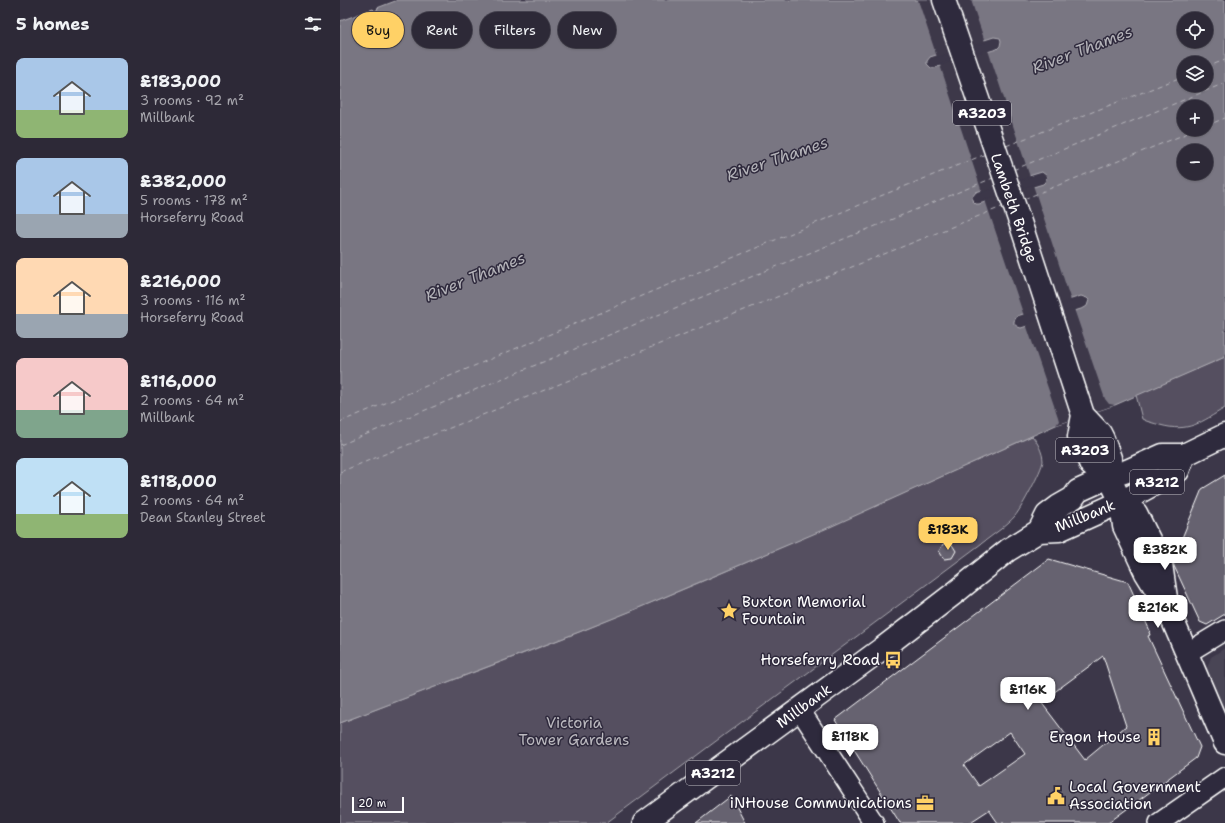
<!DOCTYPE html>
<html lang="en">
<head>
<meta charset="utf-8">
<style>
	body { margin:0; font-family:"Shantell Sans",sans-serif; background:#35313f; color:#f1f3f6; height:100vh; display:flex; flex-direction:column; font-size:15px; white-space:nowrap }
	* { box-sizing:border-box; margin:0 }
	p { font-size:13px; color:#a7a6ad }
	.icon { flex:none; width:22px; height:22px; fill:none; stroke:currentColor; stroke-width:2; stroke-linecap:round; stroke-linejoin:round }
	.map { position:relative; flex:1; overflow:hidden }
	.drawer { display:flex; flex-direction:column; background:#2d2937; width:340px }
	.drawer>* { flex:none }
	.banner { position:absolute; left:12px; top:12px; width:380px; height:36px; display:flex; gap:8px }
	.fabs { position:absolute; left:837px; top:12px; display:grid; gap:8px }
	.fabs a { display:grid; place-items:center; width:36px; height:36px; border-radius:50%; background:#2d2937; box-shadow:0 1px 3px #0004,0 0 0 1px #484552; font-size:20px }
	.scale { position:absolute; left:12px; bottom:10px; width:52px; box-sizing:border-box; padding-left:4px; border:2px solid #fff; border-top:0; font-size:11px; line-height:14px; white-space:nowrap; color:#fff; -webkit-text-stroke:3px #2f2a3d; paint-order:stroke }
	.price { position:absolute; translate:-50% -34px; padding:0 9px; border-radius:8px; background:#fff; color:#222; font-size:13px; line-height:26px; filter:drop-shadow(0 1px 2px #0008) }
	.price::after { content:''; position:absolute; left:50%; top:24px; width:12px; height:9px; margin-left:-6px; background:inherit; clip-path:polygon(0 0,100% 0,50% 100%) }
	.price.active { background:#ffd166; color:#111 }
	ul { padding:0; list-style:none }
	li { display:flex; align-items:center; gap:12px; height:100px; padding:0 16px }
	li span { display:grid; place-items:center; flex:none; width:112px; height:80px; border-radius:8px; color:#555 }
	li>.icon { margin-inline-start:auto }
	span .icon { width:48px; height:48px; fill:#fffc; stroke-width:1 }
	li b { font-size:17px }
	h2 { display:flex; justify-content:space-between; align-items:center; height:48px; padding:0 16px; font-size:17px }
	.tag { padding:0 14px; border-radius:18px; background:#2d2937; box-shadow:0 1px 3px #0004,0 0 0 1px #484552; font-size:14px; line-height:36px }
	.tag.active { background:#ffd166; color:#111 }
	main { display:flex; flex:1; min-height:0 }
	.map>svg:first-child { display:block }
	.built { fill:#494455 }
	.green { fill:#555060; stroke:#aaa8b0 }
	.water { fill:#797682; stroke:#afadb4; fill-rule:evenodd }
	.pier { fill:#3c3749 }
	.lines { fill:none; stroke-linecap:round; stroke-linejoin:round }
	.ferry { stroke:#b5b4ba; stroke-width:1; stroke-dasharray:5 4; stroke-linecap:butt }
	.building { fill:#666270; stroke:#fff; fill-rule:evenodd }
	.minor-casing { stroke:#fff; stroke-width:22 }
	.major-casing { stroke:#fff; stroke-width:25 }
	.minor { stroke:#2f2a3d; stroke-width:19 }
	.major { stroke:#2f2a3d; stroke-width:22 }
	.labels { text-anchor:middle; stroke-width:3; stroke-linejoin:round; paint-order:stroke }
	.shield { fill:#2f2a3d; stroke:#c1bfc5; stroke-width:1 }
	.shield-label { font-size:14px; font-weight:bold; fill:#fff }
	.street-label { font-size:15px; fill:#fff; stroke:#2f2a3d }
	.poi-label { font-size:15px; fill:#fff; stroke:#2f2a3d; text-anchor:end }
	.park-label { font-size:15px; fill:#bbb9bf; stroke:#2f2a3d }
	.water-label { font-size:16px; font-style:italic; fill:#b5b4ba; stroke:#2f2a3d }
</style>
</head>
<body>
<main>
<section class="drawer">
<h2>5 homes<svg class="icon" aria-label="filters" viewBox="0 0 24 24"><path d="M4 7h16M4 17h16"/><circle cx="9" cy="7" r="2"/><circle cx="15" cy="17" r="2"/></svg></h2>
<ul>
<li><span style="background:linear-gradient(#a9c7e8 65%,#8fb573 0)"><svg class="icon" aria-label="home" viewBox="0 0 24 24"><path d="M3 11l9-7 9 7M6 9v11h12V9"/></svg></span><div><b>£183,000</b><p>3 rooms · 92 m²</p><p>Millbank</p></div></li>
<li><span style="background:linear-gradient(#a9c7e8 70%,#9aa5b1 0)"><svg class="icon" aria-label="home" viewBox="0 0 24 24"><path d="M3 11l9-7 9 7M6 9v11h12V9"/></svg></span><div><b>£382,000</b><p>5 rooms · 178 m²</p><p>Horseferry Road</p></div></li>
<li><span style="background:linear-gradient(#ffd9b3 70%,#9aa5b1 0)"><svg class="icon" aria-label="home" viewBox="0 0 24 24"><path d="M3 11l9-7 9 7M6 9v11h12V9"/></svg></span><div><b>£216,000</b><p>3 rooms · 116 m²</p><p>Horseferry Road</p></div></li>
<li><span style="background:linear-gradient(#f6c9c9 65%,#7fa58c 0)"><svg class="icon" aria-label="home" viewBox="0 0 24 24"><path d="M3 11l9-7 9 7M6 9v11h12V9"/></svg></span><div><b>£116,000</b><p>2 rooms · 64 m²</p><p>Millbank</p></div></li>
<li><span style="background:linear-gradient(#bfe0f5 70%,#8fb573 0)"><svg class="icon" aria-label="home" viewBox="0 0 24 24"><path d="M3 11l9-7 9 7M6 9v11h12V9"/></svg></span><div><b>£118,000</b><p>2 rooms · 64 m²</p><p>Dean Stanley Street</p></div></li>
</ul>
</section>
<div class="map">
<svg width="885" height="823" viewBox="0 0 885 823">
	<rect width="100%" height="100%" fill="#3c3749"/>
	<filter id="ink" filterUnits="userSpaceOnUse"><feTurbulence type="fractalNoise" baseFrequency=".025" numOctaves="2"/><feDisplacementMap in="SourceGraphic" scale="8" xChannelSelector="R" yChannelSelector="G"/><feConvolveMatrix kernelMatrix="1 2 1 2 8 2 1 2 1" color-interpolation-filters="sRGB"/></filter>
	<g filter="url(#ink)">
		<path class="built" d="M 885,648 L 885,714 L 866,671 L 871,657 Z"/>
		<path class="green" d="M 885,357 L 885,408 C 861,422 849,433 820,425 C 814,423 807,422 802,419 L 796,395 Z
			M 692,436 C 697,441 703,453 703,461 C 702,470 681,509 675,516 C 671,521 665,525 661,529 L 266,823 L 0,823 L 0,723 C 80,692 160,663 239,632 C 392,571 542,503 692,436 Z"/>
		<path class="water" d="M 58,0 L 885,0 L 885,357 L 775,405 L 716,425 L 490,527 L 289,612 L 239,632 L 0,723 L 0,21 L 33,9 L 35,11 L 38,9 L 37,8 ZM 844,19 L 866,19 L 866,41 L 844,41 ZM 654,37 L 660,38 L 661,41 L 660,46 L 657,49 L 594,68 L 591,68 L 587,64 L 587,61 L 590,57 ZM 844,63 L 866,63 L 866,85 L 844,85 ZM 844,107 L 866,107 L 866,129 L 844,129 ZM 844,151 L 866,151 L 866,173 L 844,173 ZM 702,172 L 707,176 L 705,182 L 703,184 L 639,204 L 636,204 L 632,200 L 632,197 L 636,192 ZM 741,296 L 747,298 L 749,300 L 747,306 L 744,308 L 681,328 L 678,327 L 674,324 L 674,321 L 677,316 Z"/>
		<path class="pier" d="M 578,0 L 631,0 L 645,42 L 597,57 Z
			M 648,50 L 690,177 L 642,192 L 600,65 Z
			M 693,185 L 731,301 L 684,316 L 645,200 Z
			M 734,309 L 765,399 L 769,404 L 775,405 L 716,425 L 719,421 L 718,417 L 686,324 Z"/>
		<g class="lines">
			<path class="ferry" d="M 866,67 L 885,60
				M 866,126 L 885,118
				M 666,146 L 844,76
				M 673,170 L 885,83
				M 684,199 L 858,129
				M 0,422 L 538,197 L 646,154
				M 0,445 L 653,178
				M 0,472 L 664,206"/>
		</g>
		<path class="building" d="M 885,475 L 885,614 L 867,625 L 860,622 L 834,566 L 833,560 L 862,489 Z
			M 611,543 L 616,551 L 612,558 L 604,559 L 599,551 L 603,544 Z
			M 709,559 L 788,582 L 810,631 L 809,632 L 810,635 L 808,636 L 860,747 L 856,758 L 768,823 L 658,823 L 649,810 L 629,823 L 560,823 L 495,720 ZM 763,656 L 786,726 L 745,760 L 701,702 ZM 670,732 L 685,754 L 639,786 L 624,765 Z
			M 391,796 L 405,823 L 356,823 Z"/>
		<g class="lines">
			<g class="minor-casing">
				<path id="minor" d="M 847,653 L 885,630
					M 460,710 L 534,823
					M 819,823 L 885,777"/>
			</g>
			<g class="major-casing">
				<path id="major" d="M 604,0 L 681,225 L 743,415 L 760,433 L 763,439 L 770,458 L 769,477
					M 743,415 L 739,437 L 751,465 L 769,477 L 781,502 L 784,526 L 806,573 L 827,607 L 885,743
					M 781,502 L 796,513 L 821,564 L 826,598
					M 699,531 L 707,515 L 719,506 L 733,498 L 738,491 L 769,477 L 787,471 L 823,455 L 844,455 L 885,435
					M 304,823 L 543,648 L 616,592 L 668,550 L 699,531 L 719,530 L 781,502 L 838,471 L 844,455"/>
			</g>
			<use href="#minor" class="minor"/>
			<use href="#major" class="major"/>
		</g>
	</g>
	<defs>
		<g id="sight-bare" transform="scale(1.38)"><path d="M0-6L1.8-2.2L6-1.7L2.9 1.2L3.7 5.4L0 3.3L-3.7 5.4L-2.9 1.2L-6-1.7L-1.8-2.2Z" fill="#ffd166" stroke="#2f2a3d" stroke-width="2.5" paint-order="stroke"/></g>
		<g id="bus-bare" transform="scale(1.38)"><path d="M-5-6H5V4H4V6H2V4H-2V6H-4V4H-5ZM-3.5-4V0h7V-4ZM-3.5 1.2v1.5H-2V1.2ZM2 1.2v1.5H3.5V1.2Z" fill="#ffd166" stroke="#2f2a3d" stroke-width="2.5" paint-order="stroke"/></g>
		<g id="building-bare" transform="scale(1.38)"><path d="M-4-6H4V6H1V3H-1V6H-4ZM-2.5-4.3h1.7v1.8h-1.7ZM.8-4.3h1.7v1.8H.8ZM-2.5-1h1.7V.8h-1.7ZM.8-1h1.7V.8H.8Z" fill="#ffd166" stroke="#2f2a3d" stroke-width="2.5" paint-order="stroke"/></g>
		<g id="civic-bare" transform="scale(1.38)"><path d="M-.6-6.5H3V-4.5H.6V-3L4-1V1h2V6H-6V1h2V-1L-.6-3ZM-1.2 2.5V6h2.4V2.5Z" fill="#ffd166" stroke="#2f2a3d" stroke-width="2.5" paint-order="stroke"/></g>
		<g id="office-bare" transform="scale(1.38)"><path d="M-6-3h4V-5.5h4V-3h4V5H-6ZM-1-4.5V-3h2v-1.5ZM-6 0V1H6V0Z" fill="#ffd166" stroke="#2f2a3d" stroke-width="2.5" paint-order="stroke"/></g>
	</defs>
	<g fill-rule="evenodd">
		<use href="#sight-bare" x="389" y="611"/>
		<use href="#bus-bare" x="553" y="660"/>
		<use href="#building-bare" x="814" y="737"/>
		<use href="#civic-bare" x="716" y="796"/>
		<use href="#office-bare" x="585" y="803"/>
	</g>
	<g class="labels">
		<g class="shield">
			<rect x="613" y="101" width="58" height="24" rx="3"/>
			<rect x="716" y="438" width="58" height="24" rx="3"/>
			<rect x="790" y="470" width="54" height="24" rx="3"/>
			<rect x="346" y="761" width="54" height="24" rx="3"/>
		</g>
		<g class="shield-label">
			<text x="642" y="118">A3203</text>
			<text x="745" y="455">A3203</text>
			<text x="817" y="487">A3212</text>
			<text x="373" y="778">A3212</text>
		</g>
		<g class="street-label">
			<text transform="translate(674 208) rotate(71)" y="5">Lambeth Bridge</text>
			<text transform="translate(745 516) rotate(-22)" y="5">Millbank</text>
			<text transform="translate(464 706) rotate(-36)" y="5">Millbank</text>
		</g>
		<g class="poi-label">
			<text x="402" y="607" text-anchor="start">Buxton Memorial<tspan x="402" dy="17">Fountain</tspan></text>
			<text x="540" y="665">Horseferry Road</text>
			<text x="801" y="742">Ergon House</text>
			<text x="729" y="792" text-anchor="start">Local Government<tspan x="729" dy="17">Association</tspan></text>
			<text x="572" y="808">iNHouse Communications</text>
		</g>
		<g class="park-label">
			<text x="234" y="728">Victoria<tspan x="234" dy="17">Tower Gardens</tspan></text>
		</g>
		<g class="water-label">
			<text transform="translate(742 49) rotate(-21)" y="6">River Thames</text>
			<text transform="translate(437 158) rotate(-19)" y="6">River Thames</text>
			<text transform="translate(135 276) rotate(-22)" y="6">River Thames</text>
		</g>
	</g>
</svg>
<div class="fabs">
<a><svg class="icon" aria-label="locate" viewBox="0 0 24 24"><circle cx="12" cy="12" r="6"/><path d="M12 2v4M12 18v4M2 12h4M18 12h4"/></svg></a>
<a><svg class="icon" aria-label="layers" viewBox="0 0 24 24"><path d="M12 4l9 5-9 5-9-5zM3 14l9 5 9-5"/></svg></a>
<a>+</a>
<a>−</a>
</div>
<div class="scale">20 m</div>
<b class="price active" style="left:608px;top:551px">£183K</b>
<b class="price" style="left:825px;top:571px">£382K</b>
<b class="price" style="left:818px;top:629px">£216K</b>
<b class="price" style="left:688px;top:711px">£116K</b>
<b class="price" style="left:510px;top:758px">£118K</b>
<div class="banner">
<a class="tag active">Buy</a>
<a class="tag">Rent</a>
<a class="tag">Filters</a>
<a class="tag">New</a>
</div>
</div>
</main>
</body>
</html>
